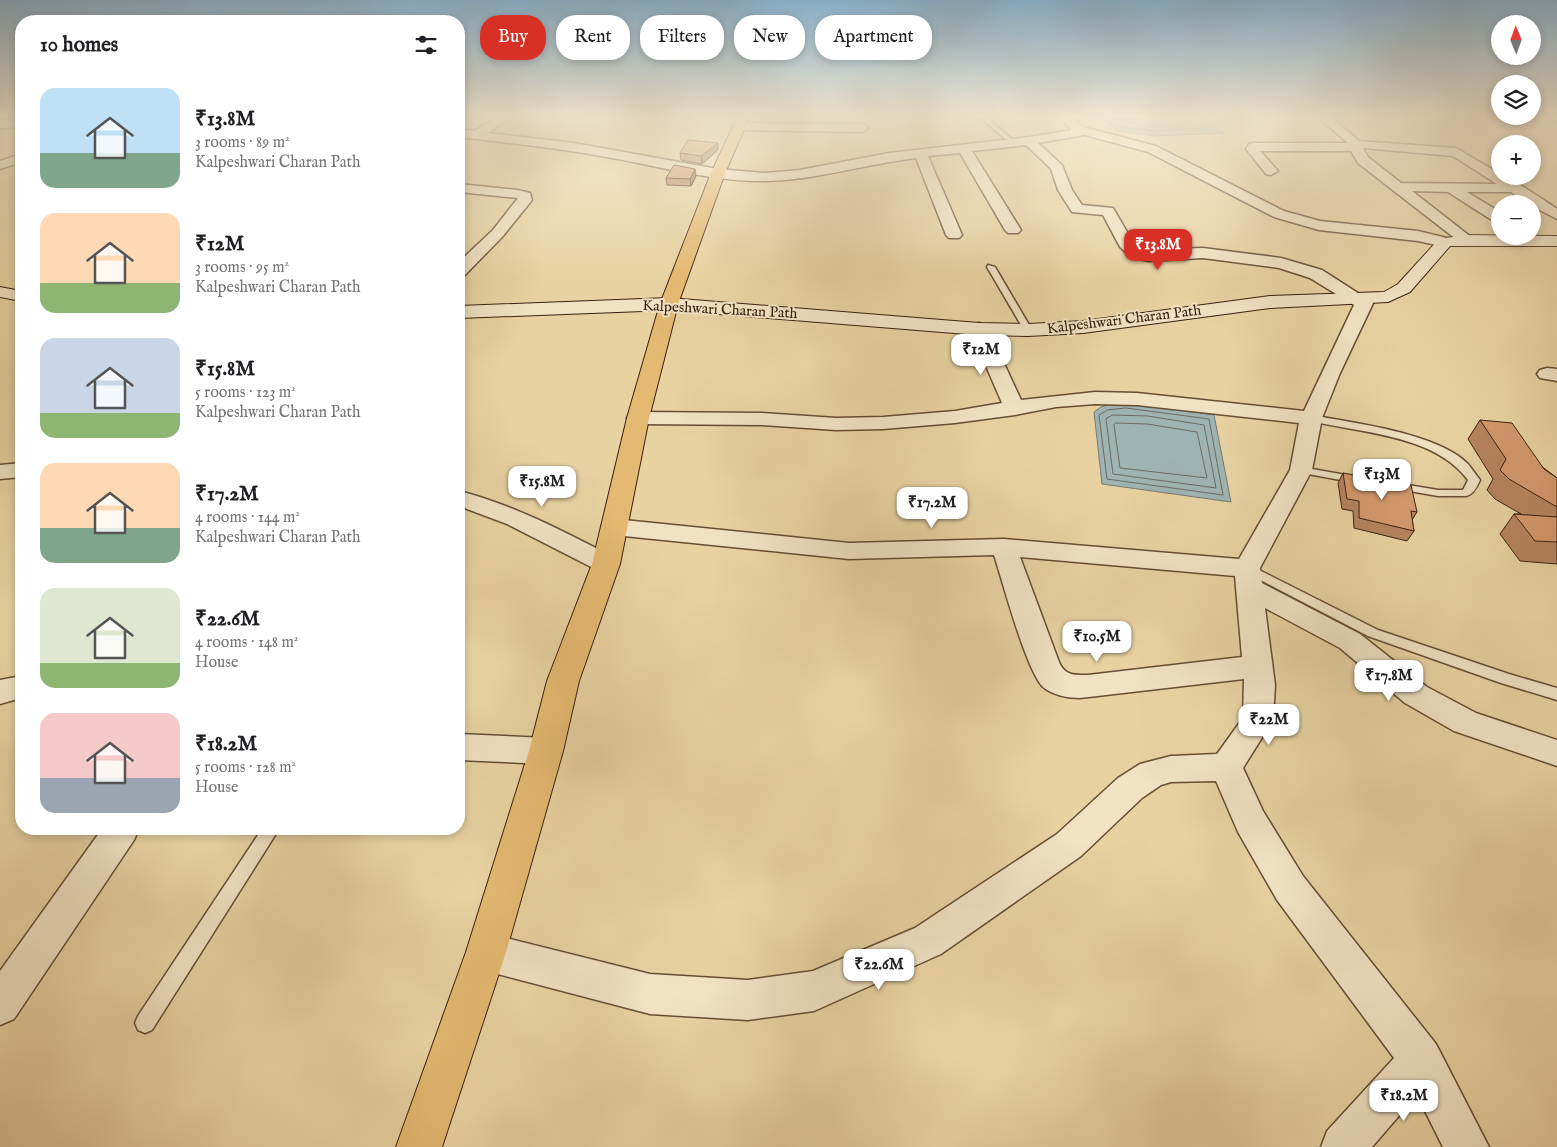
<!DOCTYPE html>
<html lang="en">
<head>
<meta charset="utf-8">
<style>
	body { margin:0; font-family:"IM FELL English",serif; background:#f2f2f2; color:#202124; height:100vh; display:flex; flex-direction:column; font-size:19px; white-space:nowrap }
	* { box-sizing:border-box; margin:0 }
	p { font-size:16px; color:#757577 }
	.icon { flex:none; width:28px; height:28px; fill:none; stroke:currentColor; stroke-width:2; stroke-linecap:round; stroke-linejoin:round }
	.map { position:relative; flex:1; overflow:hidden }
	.panel { position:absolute; left:15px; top:15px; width:450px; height:820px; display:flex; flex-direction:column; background:#fff; border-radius:20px; box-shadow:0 2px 8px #0003 }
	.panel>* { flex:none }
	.top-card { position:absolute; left:480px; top:15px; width:475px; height:45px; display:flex; gap:10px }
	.needle { width:32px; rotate:359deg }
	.tools { position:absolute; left:1491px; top:15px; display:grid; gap:10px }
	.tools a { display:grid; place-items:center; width:50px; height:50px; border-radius:50%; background:#fff; box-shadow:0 2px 8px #0003; font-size:25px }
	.price { position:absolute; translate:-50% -42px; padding:0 11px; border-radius:10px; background:#fff; color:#222; font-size:16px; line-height:32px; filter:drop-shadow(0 1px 2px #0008) }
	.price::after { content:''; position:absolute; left:50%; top:30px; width:15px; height:11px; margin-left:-8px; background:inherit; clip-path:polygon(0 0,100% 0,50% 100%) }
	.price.current { background:#d93025; color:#fff }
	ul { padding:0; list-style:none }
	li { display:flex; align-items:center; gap:15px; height:125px; padding:0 25px }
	li span { display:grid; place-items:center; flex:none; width:140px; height:100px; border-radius:15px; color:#555 }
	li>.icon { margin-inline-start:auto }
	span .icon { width:60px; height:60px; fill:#fffc; stroke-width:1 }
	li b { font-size:21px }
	h2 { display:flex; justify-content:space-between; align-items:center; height:60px; padding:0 25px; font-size:21px }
	.chip { padding:0 18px; border-radius:20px; background:#fff; box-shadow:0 2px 8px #0003; font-size:18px; line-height:45px }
	.chip.current { background:#d93025; color:#fff }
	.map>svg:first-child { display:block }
	.water { fill:#9eb4b2; stroke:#767971 }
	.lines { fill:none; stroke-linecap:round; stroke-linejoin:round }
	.shore { stroke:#6c6a61; stroke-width:1 }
	.lane-casing { stroke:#664d34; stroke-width:3 }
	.street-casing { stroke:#664d34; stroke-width:3 }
	.secondary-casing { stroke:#3a2110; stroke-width:2 }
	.primary-casing { stroke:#3a2110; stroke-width:2 }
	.lane { fill:#f0e2c3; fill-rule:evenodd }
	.street { fill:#f0e2c3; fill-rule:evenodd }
	.secondary { fill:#f0e2c3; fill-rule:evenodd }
	.primary { fill:#e4b971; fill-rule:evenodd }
	.wall { fill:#b5845f; stroke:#3a2110 }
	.shaded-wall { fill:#946b4d; stroke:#3a2110 }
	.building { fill:#d3996e; stroke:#3a2110 }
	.labels { text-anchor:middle; stroke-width:4; stroke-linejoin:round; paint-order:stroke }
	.far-street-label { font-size:15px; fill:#3a2110; stroke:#f0e2c3 }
</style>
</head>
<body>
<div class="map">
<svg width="1557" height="1147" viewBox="0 0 1557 1147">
	<rect width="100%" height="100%" fill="#e8d2a2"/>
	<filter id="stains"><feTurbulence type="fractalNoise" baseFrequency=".004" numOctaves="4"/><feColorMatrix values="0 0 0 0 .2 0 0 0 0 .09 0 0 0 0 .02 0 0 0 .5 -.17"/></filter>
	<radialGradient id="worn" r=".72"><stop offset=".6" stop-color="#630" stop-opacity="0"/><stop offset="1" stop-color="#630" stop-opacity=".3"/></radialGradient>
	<path class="water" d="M 1100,116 L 1203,116 L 1224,133 L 1155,136 L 1117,131 Z
		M 1111,404 L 1149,405 L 1214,415 L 1231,502 L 1102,484 L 1094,412 L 1101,407 Z"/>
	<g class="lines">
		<path class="shore" d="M 1107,116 L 1120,127 L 1155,131 L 1205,128 L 1207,125 L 1201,116
			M 1116,116 C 1138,129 1168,125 1193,122 L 1195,116
			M 1126,408 L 1209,419 L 1223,495 L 1107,479 L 1099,415 L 1108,410 Z
			M 1113,415 L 1148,416 L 1204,425 L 1216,488 L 1113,474 L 1106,419 Z
			M 1116,423 L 1147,424 L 1197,432 L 1207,478 L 1120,468 L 1114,425 Z"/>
		<g class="lane-casing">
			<path id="lane" d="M 981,116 L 985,116 L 1015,142 L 1015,144 L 1011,144 L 981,118 Z
				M 988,265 L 995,267 L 1032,330 L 1031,332 L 1024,330 L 987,267 Z
				M 1311,415 C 1353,423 1438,433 1468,464 C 1472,469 1476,475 1480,480 C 1477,487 1473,495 1466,496 L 1438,496 L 1392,488 L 1390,486 L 1396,483 L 1438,490 L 1463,490 L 1468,480 C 1434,434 1359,433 1307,420 L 1306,418 Z
				M 1301,467 L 1357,477 L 1363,480 L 1357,483 L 1297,472 L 1296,470 Z
				M 1247,564 L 1378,630 L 1509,674 L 1557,688 L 1557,700 L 1501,683 L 1368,636 L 1243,571 L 1241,568 Z
				M 262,829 L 279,829 L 152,1030 L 145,1033 L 138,1030 L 135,1023 L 138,1016 Z"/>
		</g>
		<g class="street-casing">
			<path id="street" d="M 500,116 L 514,116 L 488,133 L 574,143 L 718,169 L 765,173 L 800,170 L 889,153 L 1029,137 L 1072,130 L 1057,116 L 1070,116 L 1083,127 L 1156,146 L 1284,211 L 1320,221 L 1418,231 L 1451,239 L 1453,242 L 1451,245 L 1445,247 L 1418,241 L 1319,230 L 1274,217 L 1148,152 L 1085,135 L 1038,143 L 1062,165 L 1072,190 L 1082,205 L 1113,208 L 1134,244 L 1142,250 L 1203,248 L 1281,258 L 1322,270 L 1361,295 L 1372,295 L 1375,299 L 1340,373 L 1322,418 L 1312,470 L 1260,568 L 1262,583 L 1360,634 L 1427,687 L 1476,713 L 1557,740 L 1557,766 L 1454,731 L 1405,703 L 1340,648 L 1265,608 L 1275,685 L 1273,720 L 1243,768 L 1263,811 L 1303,876 L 1436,1044 L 1489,1147 L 1443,1147 L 1417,1095 L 1372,1147 L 1321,1147 L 1327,1131 L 1394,1058 L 1277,900 L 1238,832 L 1216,781 L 1171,782 L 1161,785 L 1142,798 L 1081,856 L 941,954 L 814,1011 L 748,1020 L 650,1014 L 486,971 L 472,965 L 467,952 L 472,939 L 486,933 L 650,974 L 748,980 L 813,971 L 915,928 L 1057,834 L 1118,778 L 1140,764 L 1171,756 L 1217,754 L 1243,718 L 1244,679 L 1080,698 C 1068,698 1052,695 1043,687 C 1026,670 1003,582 994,555 L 849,559 L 614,535 L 605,533 L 602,527 L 605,521 L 614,519 L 849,543 L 1004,539 L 1239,559 L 1290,470 L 1299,423 L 1137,405 L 1095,404 L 1056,407 L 1015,415 L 955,423 L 883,429 L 836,430 L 762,425 L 638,424 L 630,423 L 627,418 L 630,413 L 638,412 L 762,413 L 836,418 L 883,417 L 955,411 L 1002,403 L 970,329 L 972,325 L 979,323 L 986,325 L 988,329 L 1021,400 L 1095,392 L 1137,393 L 1304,411 L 1354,305 L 1310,278 L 1279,268 L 1203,258 L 1148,261 L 1131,257 L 1120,247 L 1103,215 L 1072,212 L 1058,190 L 1051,169 L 1026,145 L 972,151 L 1021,230 L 1018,233 L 1008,233 L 1005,230 L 960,153 L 928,156 L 962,235 L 959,238 L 949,238 L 946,235 L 916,158 C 866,164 816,180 766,181 C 715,182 662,167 612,158 C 561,148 509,143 459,137 L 459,129 L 474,131 ZM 1020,557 L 1235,576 L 1242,657 L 1088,675 C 1075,675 1065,676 1059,662 Z
				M 1317,116 L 1330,116 L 1359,141 L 1456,148 L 1500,174 L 1500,176 C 1510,176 1546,202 1557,209 L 1557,219 L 1532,206 L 1532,204 L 1529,204 L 1511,192 L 1467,192 L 1500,212 L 1500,223 L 1495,222 L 1448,192 L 1412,191 L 1471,237 L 1474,240 L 1471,243 L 1461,243 L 1358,163 L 1351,151 L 1260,151 L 1278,171 L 1271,175 L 1266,174 L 1246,149 L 1249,144 L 1253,143 L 1348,143 ZM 1363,148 L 1453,156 L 1497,184 L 1401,183 L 1368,157 Z
				M 1547,116 L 1557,116 L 1557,121 Z
				M 0,120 L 21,121 L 21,127 L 0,128 Z
				M 739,123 L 863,124 L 869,128 L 863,132 L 735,130 L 733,127 L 735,124 Z
				M 21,154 L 21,162 L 0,169 L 0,161 Z
				M 459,184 L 518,190 L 530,193 L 532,200 L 503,236 L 465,275 L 459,276 L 459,262 L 493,230 L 518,198 L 459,192 Z
				M 1547,368 L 1557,369 L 1557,381 L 1540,378 L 1537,374 L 1540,370 Z
				M 21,463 L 21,477 L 0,479 L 0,465 Z
				M 459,491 C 514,505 565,532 615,558 L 619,564 L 615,570 L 606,573 L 597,570 L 507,524 L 459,506 Z
				M 21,676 L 21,698 L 0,704 L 0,680 Z
				M 459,734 L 546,738 L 557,742 L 562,751 L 557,760 L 546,764 L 459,760 Z
				M 102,829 L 139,829 L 134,840 L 14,1019 L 0,1025 L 0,971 Z"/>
		</g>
		<g class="secondary-casing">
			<path id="secondary" d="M 1466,235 L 1557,236 L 1557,246 L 1450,246 L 1410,292 L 1388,302 L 1270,308 L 1083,333 L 1028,336 L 979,335 L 669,310 L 459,318 L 459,306 L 669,298 L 979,323 L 1028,324 L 1083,321 L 1270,296 L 1384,292 L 1398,284 L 1439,239 Z
				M 0,287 L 21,291 L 21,301 L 0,297 Z"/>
		</g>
		<g class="primary-casing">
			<path id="primary" d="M 738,116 L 750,116 L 725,173 L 678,304 L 649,418 L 620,564 L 579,681 L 563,751 L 506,952 L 442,1147 L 396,1147 L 466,952 L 529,751 L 547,681 L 592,564 L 627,418 L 660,304 L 711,173 Z"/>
		</g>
		<use href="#lane" class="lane"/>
		<use href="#street" class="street"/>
		<use href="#secondary" class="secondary"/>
		<use href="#primary" class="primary"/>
	</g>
	<path class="wall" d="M 718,150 L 702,164 L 681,160 L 680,153 Z
		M 696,176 L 691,186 L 667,185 L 666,178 Z
		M 1480,420 L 1557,478 L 1557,564 L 1520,561 L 1500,534 L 1514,514 L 1521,514 L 1495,499 L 1487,490 L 1493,479 L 1468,439 Z
		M 1343,473 L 1417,512 L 1412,520 L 1414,531 L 1407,541 L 1354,528 L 1353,511 L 1342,509 L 1338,483 Z"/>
	<path class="shaded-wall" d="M 718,143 L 718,150 L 702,164 L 701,156 Z
		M 695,169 L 696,176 L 691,186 L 690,179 Z"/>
	<path class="building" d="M 688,140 L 718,143 L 701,156 L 680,153 Z
		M 674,165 L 695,169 L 690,179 L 666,178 Z
		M 1480,420 L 1512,423 L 1544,469 L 1557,478 L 1557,507 L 1509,479 L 1500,470 L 1506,459 Z
		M 1343,473 L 1411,485 L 1417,512 L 1411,511 L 1414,531 L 1359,518 L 1359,501 L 1347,499 Z
		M 1514,514 L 1557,517 L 1557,542 L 1535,541 Z"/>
	<linearGradient id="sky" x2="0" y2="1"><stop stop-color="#8ab4d2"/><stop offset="0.42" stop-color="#f5ebd5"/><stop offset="1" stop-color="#f5ebd5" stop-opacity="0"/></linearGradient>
	<rect width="1557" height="276" fill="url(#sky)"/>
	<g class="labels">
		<g class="far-street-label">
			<text transform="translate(720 309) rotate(3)" y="5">Kalpeshwari Charan Path</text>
			<text transform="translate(1124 319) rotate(-7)" y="5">Kalpeshwari Charan Path</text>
		</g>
	</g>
	<rect width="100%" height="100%" filter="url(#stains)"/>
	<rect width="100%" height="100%" fill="url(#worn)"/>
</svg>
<div class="tools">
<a><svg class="needle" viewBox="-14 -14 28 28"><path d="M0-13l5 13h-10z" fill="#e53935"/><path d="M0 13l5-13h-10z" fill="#757577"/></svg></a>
<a><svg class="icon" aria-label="layers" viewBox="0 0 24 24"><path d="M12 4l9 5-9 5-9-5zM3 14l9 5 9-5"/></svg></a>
<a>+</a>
<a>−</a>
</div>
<b class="price current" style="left:1158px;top:271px">₹13.8M</b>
<b class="price" style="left:981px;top:376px">₹12M</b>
<b class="price" style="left:1382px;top:501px">₹13M</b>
<b class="price" style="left:542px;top:508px">₹15.8M</b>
<b class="price" style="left:932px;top:529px">₹17.2M</b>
<b class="price" style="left:1097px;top:663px">₹10.5M</b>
<b class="price" style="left:1389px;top:702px">₹17.8M</b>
<b class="price" style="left:1269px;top:746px">₹22M</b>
<b class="price" style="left:879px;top:991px">₹22.6M</b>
<b class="price" style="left:1404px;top:1122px">₹18.2M</b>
<div class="top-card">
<a class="chip current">Buy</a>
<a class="chip">Rent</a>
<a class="chip">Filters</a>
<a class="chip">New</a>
<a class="chip">Apartment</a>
</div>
<section class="panel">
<h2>10 homes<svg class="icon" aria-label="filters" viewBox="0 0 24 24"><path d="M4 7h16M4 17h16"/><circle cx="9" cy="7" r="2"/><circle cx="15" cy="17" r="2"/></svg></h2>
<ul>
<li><span style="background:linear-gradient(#bfe0f5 65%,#7fa58c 0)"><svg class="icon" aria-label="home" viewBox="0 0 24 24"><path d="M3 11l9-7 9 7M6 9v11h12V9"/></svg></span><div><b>₹13.8M</b><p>3 rooms · 89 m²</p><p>Kalpeshwari Charan Path</p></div></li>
<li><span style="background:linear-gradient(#ffd9b3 70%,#8fb573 0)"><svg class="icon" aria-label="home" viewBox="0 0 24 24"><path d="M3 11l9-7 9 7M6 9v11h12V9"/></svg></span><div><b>₹12M</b><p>3 rooms · 95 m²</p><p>Kalpeshwari Charan Path</p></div></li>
<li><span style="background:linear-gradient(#c9d6e8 75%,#8fb573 0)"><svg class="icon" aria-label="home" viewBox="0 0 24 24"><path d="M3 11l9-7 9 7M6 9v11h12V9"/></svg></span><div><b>₹15.8M</b><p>5 rooms · 123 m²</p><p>Kalpeshwari Charan Path</p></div></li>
<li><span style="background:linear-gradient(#ffd9b3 65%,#7fa58c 0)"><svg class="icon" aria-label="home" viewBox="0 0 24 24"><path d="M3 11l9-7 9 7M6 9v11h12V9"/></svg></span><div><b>₹17.2M</b><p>4 rooms · 144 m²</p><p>Kalpeshwari Charan Path</p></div></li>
<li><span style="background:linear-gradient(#dfe7d0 75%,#8fb573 0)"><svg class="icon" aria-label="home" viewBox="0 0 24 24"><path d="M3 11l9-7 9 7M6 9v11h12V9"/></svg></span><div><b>₹22.6M</b><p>4 rooms · 148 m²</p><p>House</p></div></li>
<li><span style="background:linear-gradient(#f6c9c9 65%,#9aa5b1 0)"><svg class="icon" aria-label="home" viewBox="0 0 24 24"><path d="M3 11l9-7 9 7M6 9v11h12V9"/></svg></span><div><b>₹18.2M</b><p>5 rooms · 128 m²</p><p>House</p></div></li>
</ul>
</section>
</div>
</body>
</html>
